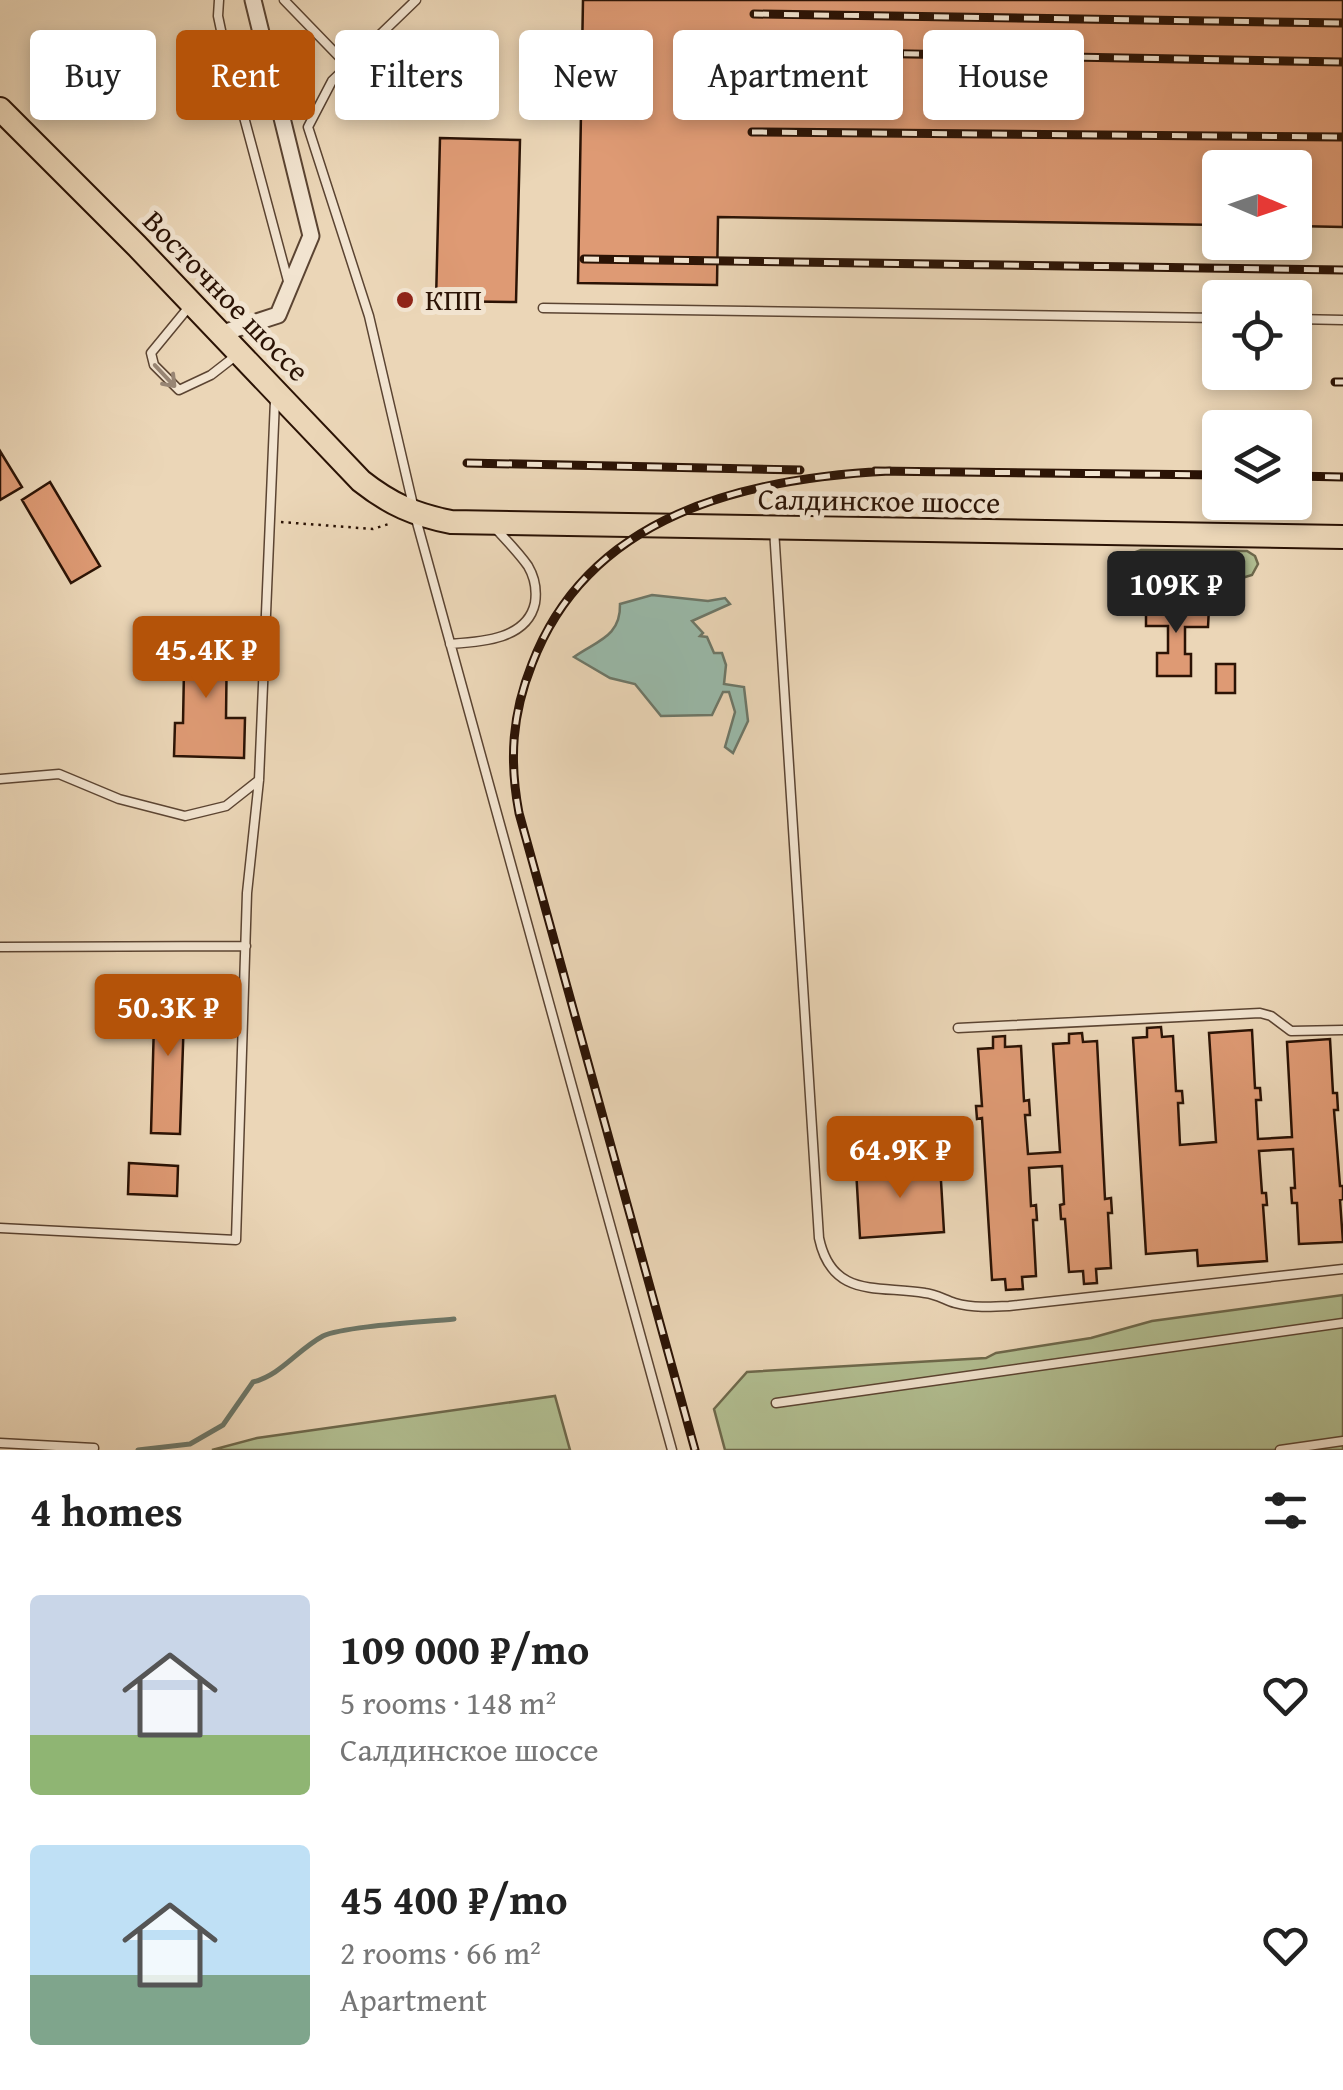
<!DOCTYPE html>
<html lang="en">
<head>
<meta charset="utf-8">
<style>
	body { margin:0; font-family:"Gentium Book Plus",serif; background:#f6f6f6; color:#222; height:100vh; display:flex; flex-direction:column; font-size:38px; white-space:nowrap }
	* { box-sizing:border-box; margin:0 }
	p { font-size:32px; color:#767676 }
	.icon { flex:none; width:55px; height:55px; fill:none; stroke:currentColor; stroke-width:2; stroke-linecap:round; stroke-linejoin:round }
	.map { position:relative; height:1450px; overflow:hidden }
	.details { display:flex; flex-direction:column; background:#fff; flex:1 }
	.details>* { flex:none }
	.guide { position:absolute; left:30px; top:30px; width:1285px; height:90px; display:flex; gap:20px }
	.needle { width:65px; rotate:92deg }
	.buttons { position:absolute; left:1202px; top:150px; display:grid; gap:20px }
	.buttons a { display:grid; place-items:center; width:110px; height:110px; border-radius:10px; background:#fff; box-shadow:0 5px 15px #0003; font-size:50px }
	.price { position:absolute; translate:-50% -85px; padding:0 22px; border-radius:10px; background:#b45309; color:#fff; font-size:32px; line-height:65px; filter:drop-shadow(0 2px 5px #0008) }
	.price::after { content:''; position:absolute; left:50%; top:60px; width:30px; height:22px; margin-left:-15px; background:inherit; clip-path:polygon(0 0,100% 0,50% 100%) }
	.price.active { background:#222; color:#fff }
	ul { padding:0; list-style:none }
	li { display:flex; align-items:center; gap:30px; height:250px; padding:0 30px }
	li span { display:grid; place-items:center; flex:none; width:280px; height:200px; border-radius:10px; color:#555 }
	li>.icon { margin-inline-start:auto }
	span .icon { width:120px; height:120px; fill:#fffc; stroke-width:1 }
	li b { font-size:42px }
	h2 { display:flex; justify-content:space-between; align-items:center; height:120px; padding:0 30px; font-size:42px }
	.tag { padding:0 35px; border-radius:10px; background:#fff; box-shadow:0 5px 15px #0003; font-size:35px; line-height:90px }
	.tag.active { background:#b45309; color:#fff }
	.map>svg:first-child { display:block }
	.green { fill:#b2bf92; stroke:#6e694c; stroke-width:2.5 }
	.water { fill:#99baaa; stroke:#6d7768; stroke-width:2.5 }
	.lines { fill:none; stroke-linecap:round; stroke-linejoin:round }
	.stream { stroke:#6d7768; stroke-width:5 }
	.building { fill:#de9a74; stroke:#2b1305; stroke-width:2.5 }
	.service-casing { stroke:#5b4432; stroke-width:11 }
	.minor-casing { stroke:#5b4432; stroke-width:19 }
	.primary-casing { stroke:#2b1305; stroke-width:26 }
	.path { stroke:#2b1305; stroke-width:2.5; stroke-dasharray:2.5 5; stroke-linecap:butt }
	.service { stroke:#f2e4d0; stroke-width:8 }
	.minor { stroke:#f2e4d0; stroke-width:15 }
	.primary { stroke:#ebd6b7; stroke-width:22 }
	.rail-casing { stroke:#2b1305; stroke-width:9 }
	.rail { stroke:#f2e4d0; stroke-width:5; stroke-dasharray:15; stroke-linecap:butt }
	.oneway { stroke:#988675 }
	.poi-dot { fill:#8f2418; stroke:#f2e4d0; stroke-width:4 }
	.labels { text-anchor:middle; stroke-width:10; stroke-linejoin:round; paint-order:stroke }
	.street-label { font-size:30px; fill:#2b1305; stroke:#f2e4d0 }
	.poi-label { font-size:30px; fill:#2b1305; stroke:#f2e4d0; text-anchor:start }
</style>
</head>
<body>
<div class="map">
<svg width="1343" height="1450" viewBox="0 0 1343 1450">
	<rect width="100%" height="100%" fill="#ebd6b7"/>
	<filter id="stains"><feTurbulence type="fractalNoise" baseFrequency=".002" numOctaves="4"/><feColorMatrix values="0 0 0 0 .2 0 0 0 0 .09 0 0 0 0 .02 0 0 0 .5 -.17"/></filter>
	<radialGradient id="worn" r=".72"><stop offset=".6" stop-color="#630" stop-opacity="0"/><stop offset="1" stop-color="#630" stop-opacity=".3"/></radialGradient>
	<path class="green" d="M 1141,550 L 1247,551 L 1255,556 L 1258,564 L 1252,575 L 1242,578 L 1141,577 L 1130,570 L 1128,561 L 1133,553 Z
		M 1343,1295 L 1343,1450 L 725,1450 L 714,1409 L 747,1372 L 986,1358 L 996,1353 L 1091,1338 L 1152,1321 Z
		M 555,1396 L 570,1450 L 212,1450 L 257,1438 Z"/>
	<path class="water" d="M 652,595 L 708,601 L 725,598 L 730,604 L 692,621 L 703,633 L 700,636 L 707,637 L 714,653 L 722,653 L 726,665 L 724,684 L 744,687 L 748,721 L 733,753 L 725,747 L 735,712 L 729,692 L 723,692 L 712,715 L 661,716 L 635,684 L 610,678 L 574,657 C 596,641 621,637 620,604 Z"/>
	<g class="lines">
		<path class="stream" d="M 138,1450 L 190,1444 L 223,1425 L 253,1382 C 281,1375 297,1350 323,1336 C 344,1326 426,1322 454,1319"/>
	</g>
	<path class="building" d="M 583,0 L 1343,0 L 1343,227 L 1295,226 L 1295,168 L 1220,168 L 1220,225 L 718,217 L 717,285 L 578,283 Z
		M 440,138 L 520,140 L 516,302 L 436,301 Z
		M 0,451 L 22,487 L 0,500 Z
		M 50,482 L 100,566 L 71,583 L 22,500 Z
		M 1146,606 L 1209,607 L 1208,627 L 1185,627 L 1185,654 L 1191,654 L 1191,676 L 1157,676 L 1157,653 L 1168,653 L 1168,626 L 1146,626 Z
		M 183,635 L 227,636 L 226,718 L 245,718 L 244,758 L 174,756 L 175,723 L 183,723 L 184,669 L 169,668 L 169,653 L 182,653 Z
		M 1216,664 L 1235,664 L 1235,693 L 1216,693 Z
		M 155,985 L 185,986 L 180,1134 L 151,1133 Z
		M 1161,1027 L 1162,1037 L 1173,1036 L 1176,1091 L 1182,1091 L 1183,1103 L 1178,1103 L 1180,1145 L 1216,1142 L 1209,1033 L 1252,1030 L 1255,1088 L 1260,1088 L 1261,1100 L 1256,1100 L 1258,1139 L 1292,1137 L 1287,1042 L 1330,1039 L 1333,1093 L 1337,1093 L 1338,1110 L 1334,1110 L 1340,1186 L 1343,1186 L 1343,1199 L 1340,1200 L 1343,1242 L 1299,1244 L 1297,1203 L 1292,1203 L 1291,1188 L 1295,1188 L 1293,1149 L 1259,1151 L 1262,1193 L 1266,1193 L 1267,1205 L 1263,1205 L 1267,1261 L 1198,1266 L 1197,1250 L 1146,1254 L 1133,1038 L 1147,1037 L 1147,1028 Z
		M 1082,1033 L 1083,1042 L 1097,1041 L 1105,1199 L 1111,1198 L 1112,1213 L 1108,1213 L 1111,1268 L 1096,1269 L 1097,1283 L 1084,1284 L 1083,1271 L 1069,1272 L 1065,1219 L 1061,1219 L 1060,1205 L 1064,1204 L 1062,1166 L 1029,1168 L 1031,1206 L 1036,1205 L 1037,1220 L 1033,1220 L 1036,1276 L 1022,1277 L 1023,1289 L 1006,1290 L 1005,1279 L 992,1280 L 982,1118 L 977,1119 L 976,1106 L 982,1106 L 978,1049 L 993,1048 L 993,1037 L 1005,1036 L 1005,1047 L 1021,1046 L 1024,1101 L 1029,1100 L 1030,1115 L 1025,1115 L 1028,1154 L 1060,1152 L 1053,1044 L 1069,1043 L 1069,1034 Z
		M 129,1163 L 178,1166 L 177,1196 L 128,1194 Z
		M 940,1164 L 944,1232 L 860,1238 L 856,1169 Z"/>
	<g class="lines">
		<g class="service-casing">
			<path id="service" d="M 219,0 L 218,16 L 222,35 L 288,281
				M 284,0 L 348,66
				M 188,308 L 151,353 L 154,365 L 179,390 L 211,375 L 238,354
				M 543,308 L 1220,318
				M 1295,319 L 1343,320
				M 413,505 L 369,316 L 308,127 L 332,81 L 416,0
				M 416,519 L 672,1450
				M 774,529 L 819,1238 C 832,1299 878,1285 925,1293 C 936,1294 945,1300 955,1303 C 973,1308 991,1307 1009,1306 L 1343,1269
				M 450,644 C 480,642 527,640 535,603 C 537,590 535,578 528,566 C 519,553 507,541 497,530
				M 0,779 L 59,774 L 119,799 L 185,816 L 226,806 L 259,780
				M 0,947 L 246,946
				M 958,1028 L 1260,1013 L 1271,1016 L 1291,1031 L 1343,1030
				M 0,1228 L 236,1240 L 247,893 L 259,780 L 275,400
				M 776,1403 L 1343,1323
				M 0,1443 L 94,1448
				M 1280,1450 L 1343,1441"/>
		</g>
		<g class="minor-casing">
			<path id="minor" d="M 220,334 L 278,315 L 311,236 L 253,0"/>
		</g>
		<g class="primary-casing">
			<path id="primary" d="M 0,109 L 137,246 L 361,481 C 390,504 415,515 451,522 L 1343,537"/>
		</g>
		<path class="path" d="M 281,522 L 373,529 L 392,523"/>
		<use href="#service" class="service"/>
		<use href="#minor" class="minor"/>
		<use href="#primary" class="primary"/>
		<g class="rail-casing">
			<path id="rail" d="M 754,14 L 1343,23
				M 754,51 L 1343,62
				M 752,132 L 1343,137
				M 584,259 L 1343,270
				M 1335,382 L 1343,382
				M 467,463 L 800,470
				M 875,471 L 1220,475
				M 1295,476 L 1343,477
				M 695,1450 L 519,813 C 509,760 512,714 532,664 C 589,514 746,478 890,471"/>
		</g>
		<use href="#rail" class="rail"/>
	</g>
	<defs><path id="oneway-shaft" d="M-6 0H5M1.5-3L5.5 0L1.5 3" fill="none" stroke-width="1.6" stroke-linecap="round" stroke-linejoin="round" transform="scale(2.5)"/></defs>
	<use class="oneway" href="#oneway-shaft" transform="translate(165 376) rotate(47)"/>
	<circle class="poi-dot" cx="405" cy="300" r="10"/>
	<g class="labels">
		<g class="street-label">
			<text transform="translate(226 296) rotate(46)" y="10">Восточное шоссе</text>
			<text transform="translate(879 501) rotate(1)" y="10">Салдинское шоссе</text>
		</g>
		<g class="poi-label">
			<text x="425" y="310">КПП</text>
		</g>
	</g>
	<rect width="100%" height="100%" filter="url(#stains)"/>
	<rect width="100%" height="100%" fill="url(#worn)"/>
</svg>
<div class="buttons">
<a><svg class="needle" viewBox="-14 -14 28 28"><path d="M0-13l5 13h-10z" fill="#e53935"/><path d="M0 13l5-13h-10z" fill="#767676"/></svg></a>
<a><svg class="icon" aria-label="locate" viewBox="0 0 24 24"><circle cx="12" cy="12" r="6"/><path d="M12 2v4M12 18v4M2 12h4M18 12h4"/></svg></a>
<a><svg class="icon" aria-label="layers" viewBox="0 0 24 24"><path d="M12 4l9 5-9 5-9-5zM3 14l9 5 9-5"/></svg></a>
</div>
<b class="price active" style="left:1176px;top:636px">109K ₽</b>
<b class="price" style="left:206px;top:701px">45.4K ₽</b>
<b class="price" style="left:168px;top:1059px">50.3K ₽</b>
<b class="price" style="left:900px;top:1201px">64.9K ₽</b>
<div class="guide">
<a class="tag">Buy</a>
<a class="tag active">Rent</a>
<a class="tag">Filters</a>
<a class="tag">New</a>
<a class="tag">Apartment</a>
<a class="tag">House</a>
</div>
</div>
<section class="details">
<h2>4 homes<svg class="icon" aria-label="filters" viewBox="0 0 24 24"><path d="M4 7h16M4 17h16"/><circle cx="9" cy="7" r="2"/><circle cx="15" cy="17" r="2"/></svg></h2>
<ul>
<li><span style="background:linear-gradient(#c9d6e8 70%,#8fb573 0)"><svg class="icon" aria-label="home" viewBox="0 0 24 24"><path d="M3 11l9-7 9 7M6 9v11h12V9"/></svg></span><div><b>109 000 ₽/mo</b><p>5 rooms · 148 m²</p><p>Салдинское шоссе</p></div><svg class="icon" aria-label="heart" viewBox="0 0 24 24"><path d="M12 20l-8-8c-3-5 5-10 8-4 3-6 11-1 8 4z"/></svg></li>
<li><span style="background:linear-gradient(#bfe0f5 65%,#7fa58c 0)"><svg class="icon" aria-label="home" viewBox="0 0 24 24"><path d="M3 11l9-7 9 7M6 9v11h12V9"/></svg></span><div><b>45 400 ₽/mo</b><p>2 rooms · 66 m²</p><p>Apartment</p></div><svg class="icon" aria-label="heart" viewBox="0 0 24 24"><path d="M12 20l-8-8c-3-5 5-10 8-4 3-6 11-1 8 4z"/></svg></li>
</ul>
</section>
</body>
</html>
